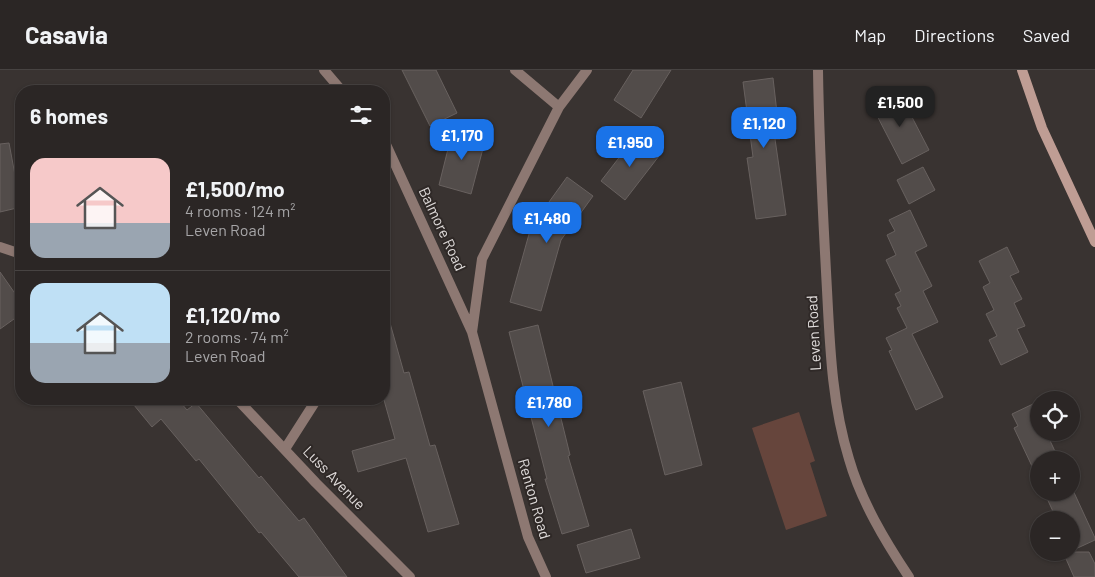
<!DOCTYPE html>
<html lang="en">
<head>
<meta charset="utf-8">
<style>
	body { margin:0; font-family:Barlow,sans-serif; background:#332e2d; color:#f1f3f6; height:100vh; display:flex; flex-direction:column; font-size:19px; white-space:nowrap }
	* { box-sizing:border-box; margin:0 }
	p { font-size:16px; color:#a6a5a7 }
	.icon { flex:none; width:28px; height:28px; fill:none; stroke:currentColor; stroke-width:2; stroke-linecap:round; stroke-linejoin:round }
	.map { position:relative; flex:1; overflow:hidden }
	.side { position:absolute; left:15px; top:15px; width:375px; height:320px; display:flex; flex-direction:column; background:#2b2625; border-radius:20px; box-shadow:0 1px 4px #0004,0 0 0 1px #474342 }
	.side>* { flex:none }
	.buttons { position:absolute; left:1030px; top:321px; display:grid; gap:10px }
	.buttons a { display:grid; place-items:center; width:50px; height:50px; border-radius:50%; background:#2b2625; box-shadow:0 1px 4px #0004,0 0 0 1px #474342; font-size:25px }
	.price { position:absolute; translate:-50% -42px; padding:0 11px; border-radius:10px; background:#1a73e8; color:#fff; font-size:16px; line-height:32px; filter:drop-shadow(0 1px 2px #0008) }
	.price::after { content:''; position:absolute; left:50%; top:30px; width:15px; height:11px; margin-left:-8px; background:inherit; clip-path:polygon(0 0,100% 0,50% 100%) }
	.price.active { background:#222; color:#fff }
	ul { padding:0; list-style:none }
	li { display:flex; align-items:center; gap:15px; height:125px; padding:0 15px }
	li+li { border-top:1px solid #474342 }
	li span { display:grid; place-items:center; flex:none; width:140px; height:100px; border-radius:15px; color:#555 }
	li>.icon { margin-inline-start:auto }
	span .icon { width:60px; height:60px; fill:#fffc; stroke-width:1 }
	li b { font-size:21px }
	h2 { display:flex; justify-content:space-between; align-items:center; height:60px; padding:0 15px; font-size:21px }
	header { display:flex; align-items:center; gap:30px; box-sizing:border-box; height:70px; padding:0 25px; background:#2b2625; border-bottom:1px solid #474342 }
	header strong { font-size:24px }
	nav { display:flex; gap:28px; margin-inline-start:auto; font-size:18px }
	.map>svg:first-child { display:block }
	.green { fill:#66453c }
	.building { fill:#524c4a; stroke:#68615f }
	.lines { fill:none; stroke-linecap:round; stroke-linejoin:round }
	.street { stroke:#8d7872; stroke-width:10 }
	.secondary { stroke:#bf9d94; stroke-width:10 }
	.labels { text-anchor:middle; stroke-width:4; stroke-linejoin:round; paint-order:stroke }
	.street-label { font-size:15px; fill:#e0dcdb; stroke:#2f2927 }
</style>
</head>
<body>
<header>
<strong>Casavia</strong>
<nav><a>Map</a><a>Directions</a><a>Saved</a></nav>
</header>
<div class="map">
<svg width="1095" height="507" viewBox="0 0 1095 507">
	<rect width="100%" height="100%" fill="#393331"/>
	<path class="green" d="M 799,342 L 815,391 L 810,393 L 827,446 L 786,460 L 752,358 Z"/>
	<path class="building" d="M 402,0 L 436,0 L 457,43 L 430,56 Z
		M 633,0 L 671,0 L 641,48 L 614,30 Z
		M 773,8 L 780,69 L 775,69 L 786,145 L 756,149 L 747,88 L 753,87 L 743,12 Z
		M 899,22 L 929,80 L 902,94 L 872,36 Z
		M 453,59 L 486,67 L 471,124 L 439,115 Z
		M 635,67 L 659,86 L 625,130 L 601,111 Z
		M 9,73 L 21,137 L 0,142 L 0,74 Z
		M 923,97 L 935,120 L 909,134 L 897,110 Z
		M 567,107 L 593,126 L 561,170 L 541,241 L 510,232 L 531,157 Z
		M 910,140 L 927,176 L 915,182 L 932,216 L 923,221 L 938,252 L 912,264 L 943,327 L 916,340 L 889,281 L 892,280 L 886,268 L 907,258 L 897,238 L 901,236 L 895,224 L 901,221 L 886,190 L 896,185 L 887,165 L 895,161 L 889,150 Z
		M 1007,177 L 1019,202 L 1010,206 L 1022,229 L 1014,233 L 1025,256 L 1017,259 L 1028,282 L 1001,295 L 989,270 L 997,266 L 986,244 L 994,240 L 983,217 L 990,213 L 979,191 Z
		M 0,202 L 21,232 L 21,244 L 0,259 Z
		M 384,253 L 390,253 L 404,303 L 409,302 L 430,376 L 435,375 L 459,454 L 428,462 L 406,388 L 358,402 L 352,381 L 395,369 L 384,330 Z
		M 538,255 L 570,385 L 568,386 L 589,456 L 562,464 L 545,409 L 547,409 L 509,262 Z
		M 681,312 L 702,395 L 665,405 L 643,321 Z
		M 129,329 L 186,329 L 181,333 L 187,340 L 196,333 L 259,408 L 261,406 L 299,451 L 304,448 L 347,507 L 299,507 L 261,462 L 259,463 L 199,389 L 196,391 L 161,349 L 152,357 Z
		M 1033,334 L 1039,347 L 1039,362 L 1046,362 L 1059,390 L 1039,390 L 1039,411 L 1014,358 L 1018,356 L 1012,344 Z
		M 1071,416 L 1095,468 L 1095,470 L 1071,481 L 1071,450 L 1057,450 L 1044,422 L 1071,422 Z
		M 631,459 L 640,488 L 586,503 L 577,475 Z
		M 1063,482 L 1089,482 L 1095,494 L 1095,507 L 1074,507 Z"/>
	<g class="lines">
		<path class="street" d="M 324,0 L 342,21
			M 515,0 L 559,37
			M 818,0 C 819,74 823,147 827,220 C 830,278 832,334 849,389 C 861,431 885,471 909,507
			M 384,70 L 472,262
			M 0,177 L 21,184
			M 237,329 L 316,413 L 410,507
			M 285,379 L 315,332 L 315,329
			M 546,507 L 528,467 L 472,262 L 482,189 L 559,37 L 587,0"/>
		<path class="secondary" d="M 1022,0 L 1042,58 L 1095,172"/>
	</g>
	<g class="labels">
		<g class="street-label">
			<text transform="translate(442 159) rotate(65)" y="5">Balmore Road</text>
			<text transform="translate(814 263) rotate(-93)" y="5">Leven Road</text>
			<text transform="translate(334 408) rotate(46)" y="5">Luss Avenue</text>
			<text transform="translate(534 429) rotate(74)" y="5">Renton Road</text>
		</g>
	</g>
</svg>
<div class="buttons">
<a><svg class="icon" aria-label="locate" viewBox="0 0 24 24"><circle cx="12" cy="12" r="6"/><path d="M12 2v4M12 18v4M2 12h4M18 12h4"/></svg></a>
<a>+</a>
<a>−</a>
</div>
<b class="price active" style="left:900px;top:58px">£1,500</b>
<b class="price" style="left:764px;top:79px">£1,120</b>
<b class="price" style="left:462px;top:91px">£1,170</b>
<b class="price" style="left:630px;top:98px">£1,950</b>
<b class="price" style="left:547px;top:174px">£1,480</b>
<b class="price" style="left:549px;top:358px">£1,780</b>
<section class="side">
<h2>6 homes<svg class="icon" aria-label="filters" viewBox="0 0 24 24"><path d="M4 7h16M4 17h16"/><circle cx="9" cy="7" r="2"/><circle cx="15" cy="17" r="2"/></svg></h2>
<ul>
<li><span style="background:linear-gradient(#f6c9c9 65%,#9aa5b1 0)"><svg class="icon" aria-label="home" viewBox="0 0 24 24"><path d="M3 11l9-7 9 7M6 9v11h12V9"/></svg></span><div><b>£1,500/mo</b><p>4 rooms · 124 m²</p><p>Leven Road</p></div></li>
<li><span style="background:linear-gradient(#bfe0f5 60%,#9aa5b1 0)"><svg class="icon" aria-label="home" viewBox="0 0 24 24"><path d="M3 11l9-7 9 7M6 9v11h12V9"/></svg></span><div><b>£1,120/mo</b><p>2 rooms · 74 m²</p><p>Leven Road</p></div></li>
</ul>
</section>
</div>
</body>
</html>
